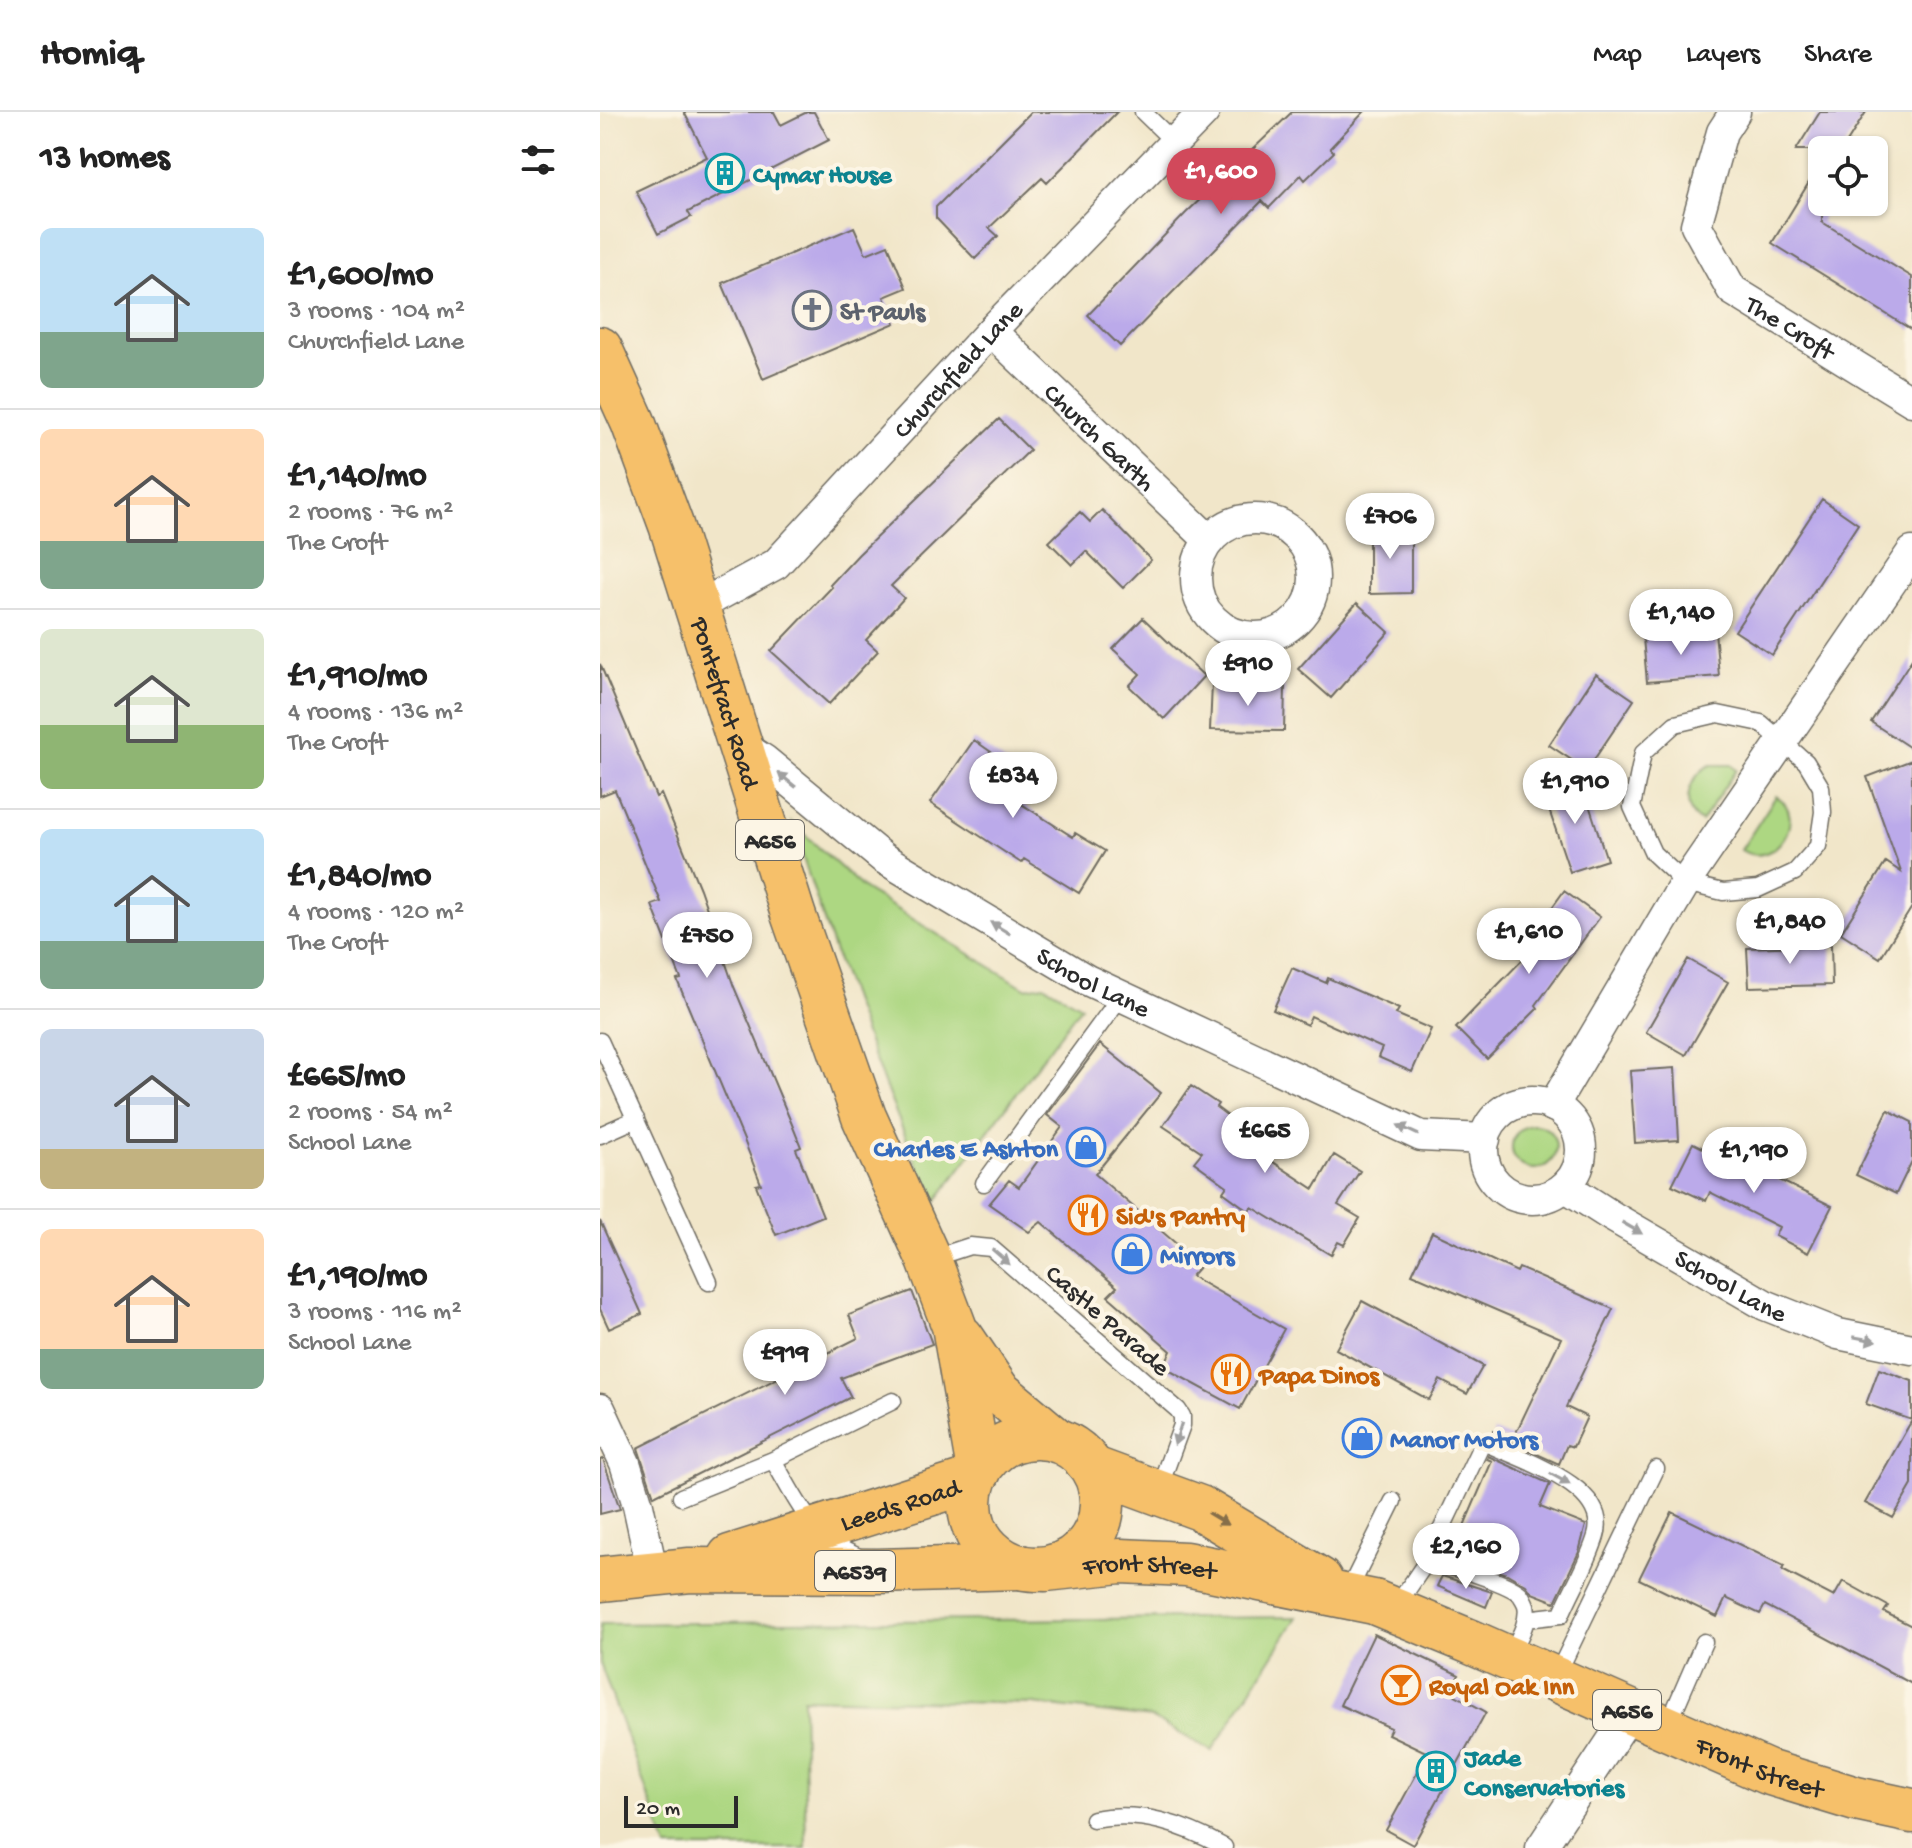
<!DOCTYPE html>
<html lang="en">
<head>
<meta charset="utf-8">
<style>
	body { margin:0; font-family:"Gochi Hand",sans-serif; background:#f2f2f2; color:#222; height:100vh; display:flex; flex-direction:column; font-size:30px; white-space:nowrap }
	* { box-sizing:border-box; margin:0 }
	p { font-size:26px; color:#767676 }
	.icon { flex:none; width:44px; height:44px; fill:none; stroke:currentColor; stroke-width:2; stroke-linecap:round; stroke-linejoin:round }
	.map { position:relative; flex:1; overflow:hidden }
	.panel { display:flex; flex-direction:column; background:#fff; width:600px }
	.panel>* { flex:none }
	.fabs { position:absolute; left:1208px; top:24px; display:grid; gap:16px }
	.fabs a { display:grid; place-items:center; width:80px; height:80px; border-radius:12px; background:#fff; box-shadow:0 2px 6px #0004; font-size:40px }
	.scale { position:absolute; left:24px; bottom:20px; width:114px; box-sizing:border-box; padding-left:8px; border:4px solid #2b2b2b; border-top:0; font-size:22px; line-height:28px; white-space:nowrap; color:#2b2b2b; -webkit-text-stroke:6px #fcf5e5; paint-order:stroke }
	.price { position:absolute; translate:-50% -68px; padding:0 18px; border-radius:28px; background:#fff; color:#222; font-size:26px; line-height:52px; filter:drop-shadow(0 2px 4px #0008) }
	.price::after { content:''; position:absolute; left:50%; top:48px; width:24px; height:18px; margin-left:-12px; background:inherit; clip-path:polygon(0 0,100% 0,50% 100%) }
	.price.selected { background:#d1495b; color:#fff }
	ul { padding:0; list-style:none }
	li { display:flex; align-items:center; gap:24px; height:200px; padding:0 40px }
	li+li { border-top:2px solid #e0e0e0 }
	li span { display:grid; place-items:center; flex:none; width:224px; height:160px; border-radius:12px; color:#555 }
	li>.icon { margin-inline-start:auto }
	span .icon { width:96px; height:96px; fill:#fffc; stroke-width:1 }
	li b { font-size:34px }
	h2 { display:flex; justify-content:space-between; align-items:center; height:96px; padding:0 40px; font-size:34px }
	header { display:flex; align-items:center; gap:48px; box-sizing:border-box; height:112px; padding:0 40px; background:#fff; border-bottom:2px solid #e0e0e0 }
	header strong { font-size:38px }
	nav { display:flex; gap:44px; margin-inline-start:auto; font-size:28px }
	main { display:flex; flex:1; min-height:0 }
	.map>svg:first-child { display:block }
	.green { fill:#add782; stroke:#6c8156; stroke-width:2 }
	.building { fill:#bbaaea }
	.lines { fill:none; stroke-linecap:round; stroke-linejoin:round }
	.lane-casing { stroke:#706c62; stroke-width:19 }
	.street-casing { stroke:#706c62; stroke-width:33 }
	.primary-casing { stroke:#706c62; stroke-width:47 }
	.lane { stroke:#fff; stroke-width:16 }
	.street { stroke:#fff; stroke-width:30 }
	.primary { stroke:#f6c06b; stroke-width:44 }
	.oneway { fill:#a0a0a0 }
	.oneway2 { fill:#866e48 }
	.labels { text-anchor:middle; stroke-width:8; stroke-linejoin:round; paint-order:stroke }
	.shield { fill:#fcf5e5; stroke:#6a6863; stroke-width:2 }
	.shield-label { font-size:24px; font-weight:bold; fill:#2b2b2b }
	.culture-label { font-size:26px; font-weight:bold; fill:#0d838f; stroke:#fcf5e5; text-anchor:start }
	.worship-label { font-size:26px; font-weight:bold; fill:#5b616d; stroke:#fcf5e5; text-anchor:start }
	.street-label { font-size:26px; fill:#2b2b2b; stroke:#fcf5e5 }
	.shop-label { font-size:26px; font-weight:bold; fill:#366cbe; stroke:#fcf5e5; text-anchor:start }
	.food-label { font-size:26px; font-weight:bold; fill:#c56008; stroke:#fcf5e5; text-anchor:start }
</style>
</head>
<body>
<header>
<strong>Homiq</strong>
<nav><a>Map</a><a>Layers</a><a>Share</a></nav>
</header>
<main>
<section class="panel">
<h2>13 homes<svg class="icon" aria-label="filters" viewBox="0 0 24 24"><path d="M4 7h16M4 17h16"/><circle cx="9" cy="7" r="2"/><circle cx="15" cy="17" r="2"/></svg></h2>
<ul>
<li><span style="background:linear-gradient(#bfe0f5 65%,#7fa58c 0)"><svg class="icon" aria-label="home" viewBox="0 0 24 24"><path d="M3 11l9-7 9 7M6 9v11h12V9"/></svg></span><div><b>£1,600/mo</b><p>3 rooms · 104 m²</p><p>Churchfield Lane</p></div></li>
<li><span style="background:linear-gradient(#ffd9b3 70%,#7fa58c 0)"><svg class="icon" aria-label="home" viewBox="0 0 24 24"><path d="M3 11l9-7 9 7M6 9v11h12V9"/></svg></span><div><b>£1,140/mo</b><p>2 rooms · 76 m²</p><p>The Croft</p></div></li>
<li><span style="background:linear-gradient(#dfe7d0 60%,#8fb573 0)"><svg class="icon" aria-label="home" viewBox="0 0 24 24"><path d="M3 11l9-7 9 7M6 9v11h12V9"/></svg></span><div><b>£1,910/mo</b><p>4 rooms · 136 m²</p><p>The Croft</p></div></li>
<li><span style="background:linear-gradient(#bfe0f5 70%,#7fa58c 0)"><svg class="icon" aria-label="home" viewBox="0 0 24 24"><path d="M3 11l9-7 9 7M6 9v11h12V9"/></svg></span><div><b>£1,840/mo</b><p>4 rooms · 120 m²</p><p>The Croft</p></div></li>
<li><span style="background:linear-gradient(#c9d6e8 75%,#c2b280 0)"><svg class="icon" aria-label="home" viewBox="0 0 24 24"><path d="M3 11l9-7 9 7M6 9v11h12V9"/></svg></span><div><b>£665/mo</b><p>2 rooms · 54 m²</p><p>School Lane</p></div></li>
<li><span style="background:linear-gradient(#ffd9b3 75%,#7fa58c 0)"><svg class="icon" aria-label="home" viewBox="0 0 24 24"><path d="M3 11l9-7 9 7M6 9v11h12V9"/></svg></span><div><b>£1,190/mo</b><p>3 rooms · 116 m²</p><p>School Lane</p></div></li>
</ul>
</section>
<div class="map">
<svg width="1312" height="1736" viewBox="0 0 1312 1736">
	<rect width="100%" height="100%" fill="#fcf5e5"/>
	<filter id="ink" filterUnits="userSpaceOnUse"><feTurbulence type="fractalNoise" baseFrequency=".0125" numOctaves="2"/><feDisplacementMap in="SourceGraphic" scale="16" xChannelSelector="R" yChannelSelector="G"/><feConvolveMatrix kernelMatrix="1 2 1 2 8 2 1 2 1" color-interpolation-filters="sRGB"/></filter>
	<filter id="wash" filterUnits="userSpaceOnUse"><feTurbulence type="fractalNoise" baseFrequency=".006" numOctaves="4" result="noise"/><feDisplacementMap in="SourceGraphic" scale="32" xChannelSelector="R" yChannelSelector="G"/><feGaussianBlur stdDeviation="1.8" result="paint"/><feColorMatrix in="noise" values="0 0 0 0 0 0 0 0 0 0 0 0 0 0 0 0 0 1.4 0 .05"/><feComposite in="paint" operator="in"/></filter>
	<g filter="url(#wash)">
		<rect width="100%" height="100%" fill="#f1e6c9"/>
		<path class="green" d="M 1110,653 L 1131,653 L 1136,658 L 1101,710 C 1078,697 1089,664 1110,653 Z
			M 1176,684 C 1210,704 1174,759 1141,738 Z
			M 192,711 L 264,777 L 425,876 L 444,873 L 481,894 L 334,1092 C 280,967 232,841 192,711 Z
			M912 1035a22 22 0 1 1 44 0a22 22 0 1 1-44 0Z
			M 697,1505 L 612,1639 L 552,1606 L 433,1592 L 203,1586 L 206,1736 L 67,1736 L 0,1551 L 0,1512 Z"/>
		<g id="blocks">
			<path class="building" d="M 84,0 L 174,0 L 181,13 L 207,0 L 214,0 L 229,28 L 88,100 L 91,105 L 58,122 L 36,79 L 107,45 Z
				M 431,0 L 517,0 L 447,71 L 442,66 L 389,116 L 398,124 L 375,147 L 336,106 L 336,95 Z
				M 692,0 L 764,0 L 730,36 L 734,40 L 705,68 L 701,63 L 669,96 L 662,89 L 520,234 L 488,203 L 586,101 Z
				M 1220,0 L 1266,0 L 1242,38 L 1196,38 Z
				M 1222,49 L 1222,110 L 1312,165 L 1312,218 L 1172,131 Z
				M 254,115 L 266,142 L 288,133 L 306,176 L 284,185 L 295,211 L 163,267 L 122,171 Z
				M 399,307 L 430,338 L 291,474 L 304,486 L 266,528 L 278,539 L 229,592 L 171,539 L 232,475 L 230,473 L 258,443 Z
				M 1222,387 L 1258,412 L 1172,543 L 1135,519 Z
				M 502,398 L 551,448 L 523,476 L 486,439 L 472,453 L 449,430 L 480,400 L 490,410 Z
				M 769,416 L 811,416 L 811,481 L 769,482 Z
				M 757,491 L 789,520 L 731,586 L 698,557 Z
				M 543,506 L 604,564 L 564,607 L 529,574 L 540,562 L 513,537 Z
				M 1115,519 L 1119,564 L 1047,570 L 1043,526 Z
				M 1312,547 L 1312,637 L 1271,610 Z
				M 0,552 L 56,685 L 61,682 L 100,777 L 134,875 L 191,1010 L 201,1035 L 196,1037 L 223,1104 L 176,1123 L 156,1073 L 161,1072 L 144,1028 L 77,868 L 81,867 L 52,793 L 61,790 L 15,678 L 0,684 Z
				M 996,562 L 1034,588 L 987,658 L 949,633 Z
				M 612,572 L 685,574 L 684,619 L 610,618 Z
				M 374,628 L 411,654 L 395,675 L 473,725 L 475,721 L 505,739 L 479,781 L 424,747 L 421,751 L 330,691 Z
				M 1312,648 L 1312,795 L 1280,846 L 1241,821 L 1286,750 L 1301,760 L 1267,665 Z
				M 981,668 L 1007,748 L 970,760 L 943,680 Z
				M 964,779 L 1000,805 L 936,893 L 938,896 L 887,947 L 856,916 L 928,842 L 922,837 Z
				M 1231,833 L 1232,873 L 1149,875 L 1147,836 Z
				M 1088,847 L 1128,870 L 1086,943 L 1046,920 Z
				M 692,856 L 726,871 L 728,866 L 799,897 L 796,902 L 831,917 L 812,960 L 778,945 L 782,936 L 711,904 L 707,913 L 673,898 Z
				M 500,932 L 561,981 L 495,1062 L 601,1153 L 591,1164 L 684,1217 L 640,1297 L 563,1255 L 571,1239 L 508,1184 L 517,1175 L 441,1110 L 429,1120 L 389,1092 L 409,1068 L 419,1075 L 462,1015 L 447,1003 Z
				M 1075,956 L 1079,1028 L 1035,1031 L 1030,959 Z
				M 591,974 L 618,992 L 616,995 L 653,1023 L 646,1032 L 714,1077 L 734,1043 L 760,1059 L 738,1093 L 760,1106 L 744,1133 L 738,1130 L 731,1143 L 652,1095 L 649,1099 L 623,1080 L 627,1074 L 594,1050 L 602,1040 L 563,1014 Z
				M 1288,998 L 1312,1010 L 1312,1049 L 1296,1082 L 1256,1063 Z
				M 1093,1031 L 1127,1048 L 1129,1043 L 1232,1094 L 1208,1141 L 1175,1124 L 1179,1115 L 1110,1080 L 1106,1089 L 1072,1073 Z
				M 0,1109 L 42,1202 L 9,1217 L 0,1197 Z
				M 832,1120 L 917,1160 L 919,1156 L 1013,1197 L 966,1295 L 987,1305 L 973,1335 L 967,1333 L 959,1352 L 893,1322 L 894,1319 L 913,1327 L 961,1226 L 812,1162 Z
				M 312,1179 L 332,1232 L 241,1266 L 251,1285 L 54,1384 L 38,1336 L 258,1226 L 249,1203 Z
				M 762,1189 L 883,1254 L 867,1282 L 840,1268 L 829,1288 L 736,1237 Z
				M 1279,1257 L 1312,1269 L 1312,1373 L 1293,1406 L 1265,1391 L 1312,1308 L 1266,1292 Z
				M 888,1344 L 950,1372 L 940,1395 L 986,1413 L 979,1440 L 955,1490 L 932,1481 L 926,1473 L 907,1462 L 851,1444 L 892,1349 L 887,1347 Z
				M 3,1347 L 20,1397 L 0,1402 L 0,1348 Z
				M 1072,1400 L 1184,1454 L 1182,1458 L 1234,1485 L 1243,1469 L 1288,1494 L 1284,1500 L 1312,1514 L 1312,1572 L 1165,1493 L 1160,1502 L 1126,1486 L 1117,1505 L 1039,1467 Z
				M 842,1464 L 892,1480 L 886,1495 L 837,1474 Z
				M 774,1522 L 859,1563 L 850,1580 L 886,1600 L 813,1733 L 786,1718 L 828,1641 L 788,1622 L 791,1616 L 740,1593 Z"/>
		</g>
	</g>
	<g filter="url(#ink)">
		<use href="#blocks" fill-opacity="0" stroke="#706c62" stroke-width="2"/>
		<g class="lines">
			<g class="lane-casing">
				<path id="lane" d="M 543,0 L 574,30
					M 1118,602 L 1161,611 L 1206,650 L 1221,675 L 1223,700 L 1218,734 L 1195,760 L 1158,777 L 1123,780 L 1085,771 L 1053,741 L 1032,695 L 1043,641 L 1075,612 Z
					M 0,929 L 109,1170
					M 0,1023 L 36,1007
					M 384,1071 L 521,884
					M 330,1147 L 370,1134 L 391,1136 L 578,1298 L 582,1304 L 582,1313 L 558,1379
					M 173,1348 C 198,1390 211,1426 259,1445
					M 81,1385 L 173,1348 L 293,1289
					M 825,1452 L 881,1334 L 888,1332 C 922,1348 1011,1375 996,1424 C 988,1451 972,1477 961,1503 L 926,1507
					M 747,1482 L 793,1389
					M 795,1496 L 825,1452 C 841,1448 908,1471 920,1482 C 921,1483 926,1492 926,1493 C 930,1510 916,1531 909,1546
					M 956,1565 L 1056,1357
					M 1067,1615 L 1104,1530
					M 493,1707 C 541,1698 582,1712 624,1735"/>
			</g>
			<g class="street-casing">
				<g id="street">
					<path id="s1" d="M 1135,0 L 1122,20 L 1096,113 L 1132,178 L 1312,289"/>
					<path id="s2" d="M 391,219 L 609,428"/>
					<circle cx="655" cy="466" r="59"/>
					<path id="s3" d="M 99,494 L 176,452 L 391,219 L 604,0"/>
					<path id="s4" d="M 141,633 L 164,648 L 283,746 L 487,868 L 821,1024 L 885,1027"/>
					<circle cx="932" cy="1038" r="49"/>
					<path d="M 953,994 L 1085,771 L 1312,440"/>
					<path id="s5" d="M 966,1075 L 1013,1105 L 1165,1193 L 1238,1222 L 1312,1237"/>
					<path d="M 0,1297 L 25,1351 L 38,1393 L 53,1462"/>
					<path d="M 941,1736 L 1031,1600"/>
				</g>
			</g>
			<g class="primary-casing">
				<g id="primary">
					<path id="s6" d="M 0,237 L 33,310 L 71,413 L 193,802 L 264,1005 L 329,1148 L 354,1214 L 379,1359"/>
					<path d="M 362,1226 L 398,1279 L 455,1327"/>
					<circle cx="436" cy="1391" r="66"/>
					<path d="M 494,1357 L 600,1396 L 720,1468"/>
					<path id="s7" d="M 130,1445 L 373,1368"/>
					<path id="s8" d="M 446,1457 L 521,1449 L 586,1452 L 774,1490 L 871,1530 L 1167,1660 L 1256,1687 L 1312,1699"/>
					<path d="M 0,1467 L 90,1458 L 277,1459 L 420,1455"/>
				</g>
			</g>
			<use href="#lane" class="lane"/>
			<use href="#street" class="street"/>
			<use href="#primary" class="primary"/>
		</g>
		<defs><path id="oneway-solid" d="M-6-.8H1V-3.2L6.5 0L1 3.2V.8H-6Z" transform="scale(2)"/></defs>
		<g class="oneway">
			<use href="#oneway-solid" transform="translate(187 668) rotate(-141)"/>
			<use href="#oneway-solid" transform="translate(400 816) rotate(-149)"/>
			<use href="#oneway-solid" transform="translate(808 1018) rotate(-155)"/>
			<use href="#oneway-solid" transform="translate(1032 1116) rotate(30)"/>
			<use href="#oneway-solid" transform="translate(401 1145) rotate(41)"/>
			<use href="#oneway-solid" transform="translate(1265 1227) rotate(11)"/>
			<use href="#oneway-solid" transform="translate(578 1322) rotate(108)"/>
			<use href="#oneway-solid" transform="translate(960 1367) rotate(29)"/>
		</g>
		<use class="oneway2" href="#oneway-solid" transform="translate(618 1407) rotate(31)"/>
	</g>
	<defs>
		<g id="building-ring" transform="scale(2)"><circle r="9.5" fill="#fcf5e5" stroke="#0f9aa8" stroke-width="1.5"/><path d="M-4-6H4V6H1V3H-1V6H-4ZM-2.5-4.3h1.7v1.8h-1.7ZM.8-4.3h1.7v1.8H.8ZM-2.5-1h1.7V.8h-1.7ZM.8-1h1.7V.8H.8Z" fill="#0f9aa8"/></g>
		<g id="church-ring" transform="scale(2)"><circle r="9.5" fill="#fcf5e5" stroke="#6b7280" stroke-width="1.5"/><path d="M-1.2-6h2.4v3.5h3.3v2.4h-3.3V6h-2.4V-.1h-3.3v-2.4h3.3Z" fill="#6b7280"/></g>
		<g id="shop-ring" transform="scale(2)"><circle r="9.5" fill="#fcf5e5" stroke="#3f7fe0" stroke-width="1.5"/><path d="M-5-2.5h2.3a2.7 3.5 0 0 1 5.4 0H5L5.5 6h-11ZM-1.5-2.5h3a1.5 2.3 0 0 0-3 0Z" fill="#3f7fe0"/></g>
		<g id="restaurant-ring" transform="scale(2)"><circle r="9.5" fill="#fcf5e5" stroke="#e8710a" stroke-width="1.5"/><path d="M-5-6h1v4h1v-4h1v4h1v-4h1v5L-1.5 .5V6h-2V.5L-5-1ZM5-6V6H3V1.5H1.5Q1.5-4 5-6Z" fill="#e8710a"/></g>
		<g id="bar-ring" transform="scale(2)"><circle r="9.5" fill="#fcf5e5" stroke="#e8710a" stroke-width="1.5"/><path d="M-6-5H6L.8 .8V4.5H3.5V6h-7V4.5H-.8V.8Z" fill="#e8710a"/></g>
	</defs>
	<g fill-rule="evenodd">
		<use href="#building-ring" x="125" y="61"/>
		<use href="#church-ring" x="212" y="198"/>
		<use href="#shop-ring" x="486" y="1035"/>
		<use href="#restaurant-ring" x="488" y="1103"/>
		<use href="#shop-ring" x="532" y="1142"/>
		<use href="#restaurant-ring" x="631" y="1262"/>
		<use href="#shop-ring" x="762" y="1326"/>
		<use href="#bar-ring" x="801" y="1573"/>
		<use href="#building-ring" x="836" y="1659"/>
	</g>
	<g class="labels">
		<g class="shield">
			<rect x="136" y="708" width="68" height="40" rx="6"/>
			<rect x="215" y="1439" width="80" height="40" rx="6"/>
			<rect x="993" y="1578" width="68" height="40" rx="6"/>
		</g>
		<g class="shield-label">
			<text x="170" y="736">A656</text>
			<text x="255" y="1467">A6539</text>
			<text x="1027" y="1606">A656</text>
		</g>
		<g class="culture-label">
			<text x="153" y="70">Cymar House</text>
			<text x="864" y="1653">Jade<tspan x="864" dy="30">Conservatories</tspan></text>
		</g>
		<g class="worship-label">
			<text x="240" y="207">St Pauls</text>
		</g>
		<g class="street-label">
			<text dy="9" stroke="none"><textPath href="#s1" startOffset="264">The Croft</textPath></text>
			<text dy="9" stroke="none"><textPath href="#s3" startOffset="354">Churchfield Lane</textPath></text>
			<text dy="9" stroke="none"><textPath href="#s2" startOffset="152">Church Garth</textPath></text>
			<text dy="9" stroke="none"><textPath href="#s6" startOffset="376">Pontefract Road</textPath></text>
			<text dy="9" stroke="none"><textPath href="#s4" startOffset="426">School Lane</textPath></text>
			<text dy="9" stroke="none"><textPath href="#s5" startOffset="192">School Lane</textPath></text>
			<text transform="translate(509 1207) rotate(41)" y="9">Castle Parade</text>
			<text dy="9" stroke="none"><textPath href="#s7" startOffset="178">Leeds Road</textPath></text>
			<text dy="9" stroke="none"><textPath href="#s8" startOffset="104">Front Street</textPath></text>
			<text dy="9" stroke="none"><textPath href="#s8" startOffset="752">Front Street</textPath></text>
		</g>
		<g class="shop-label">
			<text x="458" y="1044" text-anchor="end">Charles E Ashton</text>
			<text x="560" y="1151">Mirrors</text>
			<text x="790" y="1335">Manor Motors</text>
		</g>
		<g class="food-label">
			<text x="516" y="1112">Sid's Pantry</text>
			<text x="659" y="1271">Papa Dinos</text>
			<text x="829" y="1582">Royal Oak Inn</text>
		</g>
	</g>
</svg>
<div class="fabs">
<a><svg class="icon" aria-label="locate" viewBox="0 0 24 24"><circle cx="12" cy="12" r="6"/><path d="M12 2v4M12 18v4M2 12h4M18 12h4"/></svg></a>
</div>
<div class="scale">20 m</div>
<b class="price selected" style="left:621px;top:104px">£1,600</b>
<b class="price" style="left:790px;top:449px">£706</b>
<b class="price" style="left:1081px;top:545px">£1,140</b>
<b class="price" style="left:648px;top:596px">£910</b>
<b class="price" style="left:413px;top:708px">£834</b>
<b class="price" style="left:975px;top:714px">£1,910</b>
<b class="price" style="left:1190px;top:854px">£1,840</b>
<b class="price" style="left:929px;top:864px">£1,610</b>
<b class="price" style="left:107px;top:868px">£750</b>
<b class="price" style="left:665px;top:1063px">£665</b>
<b class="price" style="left:1154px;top:1083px">£1,190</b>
<b class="price" style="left:185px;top:1285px">£919</b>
<b class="price" style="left:866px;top:1479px">£2,160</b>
</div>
</main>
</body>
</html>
